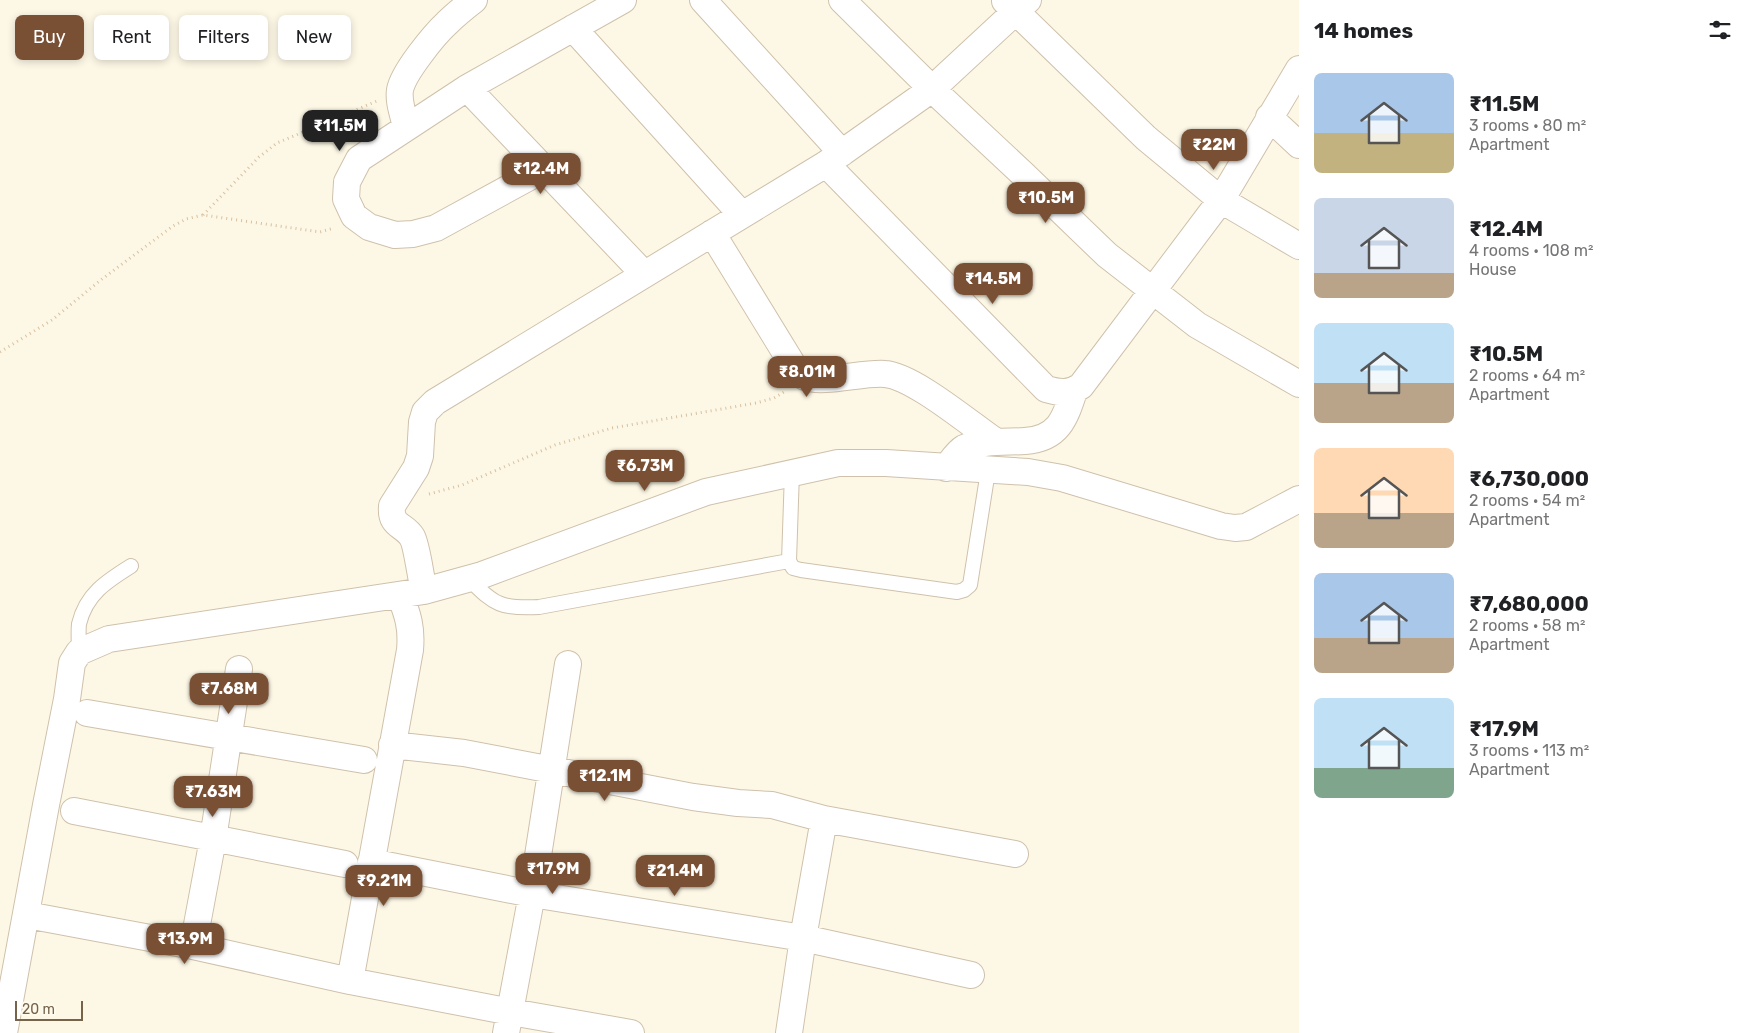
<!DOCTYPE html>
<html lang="en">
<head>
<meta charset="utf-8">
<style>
	body { margin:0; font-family:Rubik,sans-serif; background:#f6f6f6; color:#202124; height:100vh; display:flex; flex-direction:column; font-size:19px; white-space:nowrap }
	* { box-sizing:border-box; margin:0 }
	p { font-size:16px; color:#757577 }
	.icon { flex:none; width:28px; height:28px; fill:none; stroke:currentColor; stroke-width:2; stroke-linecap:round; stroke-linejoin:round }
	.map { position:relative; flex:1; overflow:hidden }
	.panel { display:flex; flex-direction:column; background:#fff; width:450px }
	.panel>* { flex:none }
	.guide { position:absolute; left:15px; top:15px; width:475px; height:45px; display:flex; gap:10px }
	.scale { position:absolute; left:15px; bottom:12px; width:68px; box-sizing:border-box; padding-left:5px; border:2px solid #77624a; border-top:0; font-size:14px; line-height:18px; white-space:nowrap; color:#77624a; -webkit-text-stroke:4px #fffbec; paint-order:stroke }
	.price { position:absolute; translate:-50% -42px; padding:0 11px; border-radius:10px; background:#7a5035; color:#fff; font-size:16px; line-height:32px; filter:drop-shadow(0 1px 2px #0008) }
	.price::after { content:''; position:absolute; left:50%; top:30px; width:15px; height:11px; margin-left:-8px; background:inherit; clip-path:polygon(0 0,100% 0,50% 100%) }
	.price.on { background:#222; color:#fff }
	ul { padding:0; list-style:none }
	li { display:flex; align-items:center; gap:15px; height:125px; padding:0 15px }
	li span { display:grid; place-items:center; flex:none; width:140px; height:100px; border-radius:8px; color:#555 }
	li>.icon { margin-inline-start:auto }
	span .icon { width:60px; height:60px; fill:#fffc; stroke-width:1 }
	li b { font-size:21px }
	h2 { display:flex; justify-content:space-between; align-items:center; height:60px; padding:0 15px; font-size:21px }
	.chip { padding:0 18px; border-radius:8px; background:#fff; box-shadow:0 2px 8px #0003; font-size:18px; line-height:45px }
	.chip.on { background:#7a5035; color:#fff }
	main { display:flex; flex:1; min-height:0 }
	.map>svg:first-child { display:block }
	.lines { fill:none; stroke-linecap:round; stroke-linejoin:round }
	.service-casing { stroke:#cfc1ac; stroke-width:16 }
	.minor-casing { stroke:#cfc1ac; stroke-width:28 }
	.path { stroke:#d8c09f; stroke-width:3; stroke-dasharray:1 4; stroke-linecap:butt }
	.service { stroke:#fff; stroke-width:14 }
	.minor { stroke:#fff; stroke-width:26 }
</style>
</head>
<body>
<main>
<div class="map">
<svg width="1299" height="1033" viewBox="0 0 1299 1033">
	<rect width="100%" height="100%" fill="#fdf8e6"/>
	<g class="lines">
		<g class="service-casing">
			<path id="service" d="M 792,472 L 789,561 L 793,568 L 801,570 L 957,592 L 964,590 L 970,585 L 988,471
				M 469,579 C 494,605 502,609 539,607 L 789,561
				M 79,652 C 79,643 78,632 79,624 C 86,594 107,581 131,566"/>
		</g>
		<g class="minor-casing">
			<path id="minor" d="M 703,0 L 842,153
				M 842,0 L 932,89 L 1024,175 L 1107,255 L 1197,325 L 1299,384
				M 1005,1 L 1146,138 L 1221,200 L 1299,246
				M 573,28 L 742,215
				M 467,88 L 644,274
				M 1269,117 L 1299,145
				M 406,128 C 404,116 398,102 400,90 C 403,73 434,35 447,23 C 455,15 465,7 474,0
				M 826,164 L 1046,389 C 1060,393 1069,394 1081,386 L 1221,200 L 1299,69
				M 544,169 L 436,228 L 413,234 L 395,235 L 369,227 L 354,216 L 346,199 L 347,182 L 359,159 L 467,88 L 623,0
				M 712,233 L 796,370 C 799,372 802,376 805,377 C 823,384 864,372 885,374 C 913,376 970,424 995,441
				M 946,468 C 951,462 957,452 964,448 C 971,445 979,444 986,443 C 999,441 1012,442 1025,441 C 1058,439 1065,419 1074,391
				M 424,591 C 421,580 417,545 412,537 C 404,524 390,527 392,506 L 416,468 L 420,456 L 422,422 L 425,412 L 435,402 L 826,164 L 932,89 L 1028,0
				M 400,595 C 408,615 412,628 410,650 L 350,981 L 511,1012 L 631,1033
				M 87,713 L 364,760
				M 392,745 L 464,753 L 693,797 L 738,803 L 772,805 L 824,819
				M 74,811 L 345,864
				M 371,862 L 532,894 L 803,938 L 971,975
				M 27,915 L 193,946 L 350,981
				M 193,946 L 213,839 L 239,669
				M 4,1033 L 46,805 L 67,699 L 72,663 L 79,652 L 109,639 L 424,591 L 482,575 L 706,492 L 838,463 L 886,463 L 1028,472 L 1062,478 L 1221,526 L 1235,528 L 1246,527 L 1299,499
				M 506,1033 L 532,894 L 568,664
				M 789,1033 L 803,938 L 824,819 L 1015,854"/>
		</g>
		<path class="path" d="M 203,215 L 259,157 L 277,143 L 377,101
			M 0,352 L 52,320 L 102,279 L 173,226 L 186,219 L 203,215 L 320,232 L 334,228
			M 429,494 L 462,485 L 555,445 L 612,428 L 756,403 L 774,398 L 784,392"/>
		<use href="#service" class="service"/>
		<use href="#minor" class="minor"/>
	</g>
</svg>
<div class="scale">20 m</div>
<b class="price on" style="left:340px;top:152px">₹11.5M</b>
<b class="price" style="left:1214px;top:171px">₹22M</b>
<b class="price" style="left:541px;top:195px">₹12.4M</b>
<b class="price" style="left:1046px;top:224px">₹10.5M</b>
<b class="price" style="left:993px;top:305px">₹14.5M</b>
<b class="price" style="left:807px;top:398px">₹8.01M</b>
<b class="price" style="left:645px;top:492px">₹6.73M</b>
<b class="price" style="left:229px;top:715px">₹7.68M</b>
<b class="price" style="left:605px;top:802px">₹12.1M</b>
<b class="price" style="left:213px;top:818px">₹7.63M</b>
<b class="price" style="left:553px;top:895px">₹17.9M</b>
<b class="price" style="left:675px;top:897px">₹21.4M</b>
<b class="price" style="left:384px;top:907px">₹9.21M</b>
<b class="price" style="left:185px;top:965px">₹13.9M</b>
<div class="guide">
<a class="chip on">Buy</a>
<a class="chip">Rent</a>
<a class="chip">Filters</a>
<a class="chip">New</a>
</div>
</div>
<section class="panel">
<h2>14 homes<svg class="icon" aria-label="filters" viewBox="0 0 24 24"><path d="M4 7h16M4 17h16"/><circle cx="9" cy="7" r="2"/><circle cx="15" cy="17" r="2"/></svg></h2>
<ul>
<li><span style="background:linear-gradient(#a9c7e8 60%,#c2b280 0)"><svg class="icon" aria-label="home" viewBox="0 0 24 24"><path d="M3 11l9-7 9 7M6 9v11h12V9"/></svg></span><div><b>₹11.5M</b><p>3 rooms · 80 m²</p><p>Apartment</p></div></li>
<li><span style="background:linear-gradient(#c9d6e8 75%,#b9a48a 0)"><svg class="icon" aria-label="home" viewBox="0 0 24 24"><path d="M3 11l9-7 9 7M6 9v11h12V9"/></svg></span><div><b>₹12.4M</b><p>4 rooms · 108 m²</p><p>House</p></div></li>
<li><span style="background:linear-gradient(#bfe0f5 60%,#b9a48a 0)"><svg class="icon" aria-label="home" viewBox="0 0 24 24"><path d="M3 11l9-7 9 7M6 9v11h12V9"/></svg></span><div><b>₹10.5M</b><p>2 rooms · 64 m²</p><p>Apartment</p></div></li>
<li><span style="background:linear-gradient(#ffd9b3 65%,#b9a48a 0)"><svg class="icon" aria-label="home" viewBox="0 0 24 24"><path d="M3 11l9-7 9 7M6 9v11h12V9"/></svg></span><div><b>₹6,730,000</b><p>2 rooms · 54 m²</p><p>Apartment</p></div></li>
<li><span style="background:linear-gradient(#a9c7e8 65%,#b9a48a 0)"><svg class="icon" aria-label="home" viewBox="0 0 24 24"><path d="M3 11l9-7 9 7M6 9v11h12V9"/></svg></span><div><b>₹7,680,000</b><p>2 rooms · 58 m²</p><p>Apartment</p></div></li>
<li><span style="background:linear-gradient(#bfe0f5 70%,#7fa58c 0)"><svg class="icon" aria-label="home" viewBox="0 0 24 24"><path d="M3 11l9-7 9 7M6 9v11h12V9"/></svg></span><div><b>₹17.9M</b><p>3 rooms · 113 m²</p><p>Apartment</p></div></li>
</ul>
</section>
</main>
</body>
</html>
